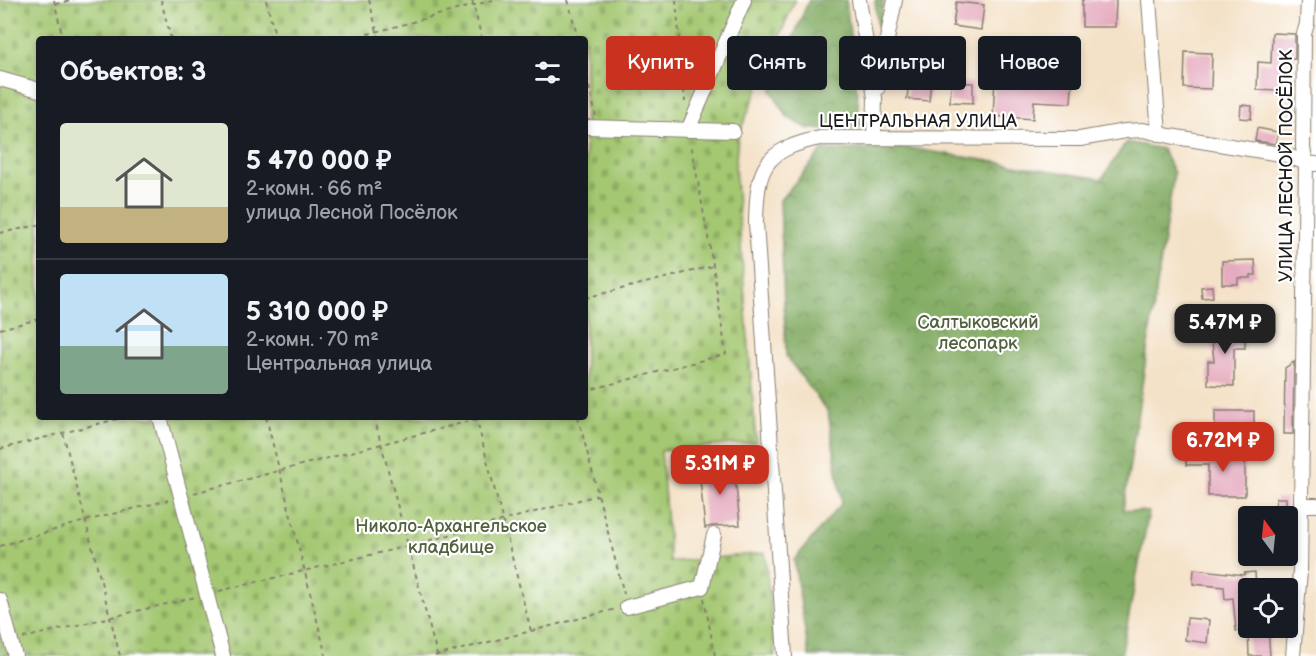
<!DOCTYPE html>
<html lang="ru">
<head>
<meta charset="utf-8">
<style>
	body { margin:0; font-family:"Balsamiq Sans",sans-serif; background:#242831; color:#f1f3f6; height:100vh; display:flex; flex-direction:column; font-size:22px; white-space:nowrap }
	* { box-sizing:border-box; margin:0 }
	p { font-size:20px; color:#9ea1a6 }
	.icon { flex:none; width:33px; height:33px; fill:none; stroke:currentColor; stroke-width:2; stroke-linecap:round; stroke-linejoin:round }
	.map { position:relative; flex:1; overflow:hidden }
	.sheet { position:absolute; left:36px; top:36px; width:552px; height:384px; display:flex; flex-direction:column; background:#171b24; border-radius:6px; box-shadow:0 3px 9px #0003 }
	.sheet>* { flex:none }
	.hud { position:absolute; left:606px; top:36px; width:570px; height:54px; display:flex; gap:12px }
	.needle { width:39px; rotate:345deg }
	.fabs { position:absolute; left:1238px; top:506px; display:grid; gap:12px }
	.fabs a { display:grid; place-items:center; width:60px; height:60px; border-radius:6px; background:#171b24; box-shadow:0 3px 9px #0003; font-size:30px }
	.price { position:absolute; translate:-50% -51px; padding:0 14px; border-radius:12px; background:#c8321e; color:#fff; font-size:20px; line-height:39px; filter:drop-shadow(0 2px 3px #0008) }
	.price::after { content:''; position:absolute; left:50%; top:36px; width:18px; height:14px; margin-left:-9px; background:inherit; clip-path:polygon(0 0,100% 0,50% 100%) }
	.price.selected { background:#222; color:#fff }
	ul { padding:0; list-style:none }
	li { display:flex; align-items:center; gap:18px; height:150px; padding:0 24px }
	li+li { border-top:2px solid #363941 }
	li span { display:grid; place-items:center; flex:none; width:168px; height:120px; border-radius:6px; color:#555 }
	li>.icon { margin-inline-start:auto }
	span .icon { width:72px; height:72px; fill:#fffc; stroke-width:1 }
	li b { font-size:26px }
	h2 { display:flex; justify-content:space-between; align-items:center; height:72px; padding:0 24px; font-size:26px }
	.chip { padding:0 21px; border-radius:6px; background:#171b24; box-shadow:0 3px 9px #0003; font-size:21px; line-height:54px }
	.chip.selected { background:#c8321e; color:#fff }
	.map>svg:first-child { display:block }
	.forest { fill:url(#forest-crowns); stroke:#506440; stroke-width:1.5 }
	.cemetery { fill:url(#cemetery-stones); stroke:#607247; stroke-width:1.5; fill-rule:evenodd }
	.building { fill:#e5abbf }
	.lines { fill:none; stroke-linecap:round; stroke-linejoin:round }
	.minor-casing { stroke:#887f72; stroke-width:16 }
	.path { stroke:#887f72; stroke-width:2; stroke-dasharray:4.5 4.5; stroke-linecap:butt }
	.minor { stroke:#fff; stroke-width:14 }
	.labels { text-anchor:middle; stroke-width:4.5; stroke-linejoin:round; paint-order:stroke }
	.street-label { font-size:18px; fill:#1c1c1c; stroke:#fff }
	.park-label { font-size:18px; fill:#52613e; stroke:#fff }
</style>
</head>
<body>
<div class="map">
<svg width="1316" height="656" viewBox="0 0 1316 656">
	<defs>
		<pattern id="forest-crowns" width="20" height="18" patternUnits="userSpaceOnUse" patternTransform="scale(1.5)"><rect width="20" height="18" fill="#83ac64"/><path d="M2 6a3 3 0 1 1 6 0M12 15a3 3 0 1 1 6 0" fill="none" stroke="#6a8b52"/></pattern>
		<pattern id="cemetery-stones" width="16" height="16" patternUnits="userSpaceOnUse" patternTransform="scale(1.5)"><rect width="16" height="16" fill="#a4c872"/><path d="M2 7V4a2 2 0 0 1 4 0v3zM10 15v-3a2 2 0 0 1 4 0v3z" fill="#8dab62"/></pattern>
	</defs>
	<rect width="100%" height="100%" fill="#fff"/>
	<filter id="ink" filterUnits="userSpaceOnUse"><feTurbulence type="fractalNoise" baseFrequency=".0167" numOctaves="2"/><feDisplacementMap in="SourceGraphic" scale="12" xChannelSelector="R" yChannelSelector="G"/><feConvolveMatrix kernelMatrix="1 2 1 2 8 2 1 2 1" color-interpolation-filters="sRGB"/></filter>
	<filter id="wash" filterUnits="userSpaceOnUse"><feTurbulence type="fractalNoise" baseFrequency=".008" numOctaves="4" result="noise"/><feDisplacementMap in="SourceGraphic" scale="24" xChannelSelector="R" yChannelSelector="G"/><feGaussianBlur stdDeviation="1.35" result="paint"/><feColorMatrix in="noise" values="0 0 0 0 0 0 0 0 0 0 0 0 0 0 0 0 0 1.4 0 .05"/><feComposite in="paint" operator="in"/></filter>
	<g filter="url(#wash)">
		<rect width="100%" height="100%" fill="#f4e2c8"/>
		<path class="forest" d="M 809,0 L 846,0 L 861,127 L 809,129 L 788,118 L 771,90 Z
			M 875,0 L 884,0 L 878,32 Z
			M 1126,142 L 1162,149 L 1174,173 L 1123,510 L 1149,512 L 1121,656 L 809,656 L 794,560 L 842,503 L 828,412 L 786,356 L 780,200 L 823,150 L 909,148 L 1102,179 Z"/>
		<path class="cemetery" d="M 0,0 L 795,0 L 738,136 L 735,168 L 756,442 L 661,451 L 670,562 L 765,553 L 775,656 L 0,656 ZM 39,39 L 585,39 L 585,417 L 39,417 Z"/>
		<g id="blocks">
			<path class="building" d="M 1082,0 L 1116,0 L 1115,27 L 1082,27 Z
				M 956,2 L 984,5 L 981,30 L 953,26 Z
				M 1272,33 L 1295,34 L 1295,59 L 1281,59 L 1280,91 L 1257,90 L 1258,62 L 1271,63 Z
				M 1185,52 L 1212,53 L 1211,89 L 1184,88 Z
				M 1044,71 L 1073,73 L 1071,103 L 1034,101 L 1033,119 L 993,116 L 995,79 L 1011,80 L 1012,73 L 1044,74 Z
				M 909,79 L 931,81 L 929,101 L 907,99 Z
				M 951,82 L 973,83 L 973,103 L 950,102 Z
				M 1241,105 L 1252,106 L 1251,119 L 1240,118 Z
				M 1257,128 L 1278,132 L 1276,144 L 1255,141 Z
				M 1255,260 L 1256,275 L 1251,275 L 1251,278 L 1238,278 L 1238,284 L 1222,284 L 1222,261 Z
				M 1212,286 L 1213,297 L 1202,298 L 1201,287 Z
				M 1227,326 L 1245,326 L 1245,348 L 1234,348 L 1234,386 L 1208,385 L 1208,361 L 1214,361 L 1211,333 L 1227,331 Z
				M 1294,362 L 1293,434 L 1284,434 L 1285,368 Z
				M 1215,411 L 1254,411 L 1254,429 L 1215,429 Z
				M 1186,454 L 1245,454 L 1245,496 L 1208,496 L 1208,465 L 1186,465 Z
				M 734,465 L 740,525 L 712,526 L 705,528 L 699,469 Z
				M 1276,498 L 1286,498 L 1286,512 L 1275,512 Z
				M 1194,569 L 1244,575 L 1244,573 L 1255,572 L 1256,588 L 1248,588 L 1248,627 L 1268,627 L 1270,656 L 1249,656 L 1248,630 L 1236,631 L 1233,598 L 1225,599 L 1224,587 L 1193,584 Z
				M 1187,618 L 1209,620 L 1207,643 L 1185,640 Z"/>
		</g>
	</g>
	<g filter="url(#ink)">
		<use href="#blocks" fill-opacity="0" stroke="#887f72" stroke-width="1.5"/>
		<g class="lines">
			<g class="minor-casing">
				<path id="minor" d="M 859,0 L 875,98 L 874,138
					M 1149,0 L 1159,134
					M 0,79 L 39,90
					M 877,89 L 895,0
					M 585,127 L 733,131
					M 688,130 L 744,0
					M 160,417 L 223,656
					M 1301,505 L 1316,505
					M 0,600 L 15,656
					M 627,607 L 702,587 L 714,535
					M 785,656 L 756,223 C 757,168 763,150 820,138 L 1080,139 L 1125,131 L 1143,130 L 1170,136 L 1286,155 L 1306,163 L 1316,164
					M 1293,656 L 1300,571 L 1306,163 L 1303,148 L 1304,34 L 1307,24 L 1308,0"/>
			</g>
			<path class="path" d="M 54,0 L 63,39
				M 161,0 L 171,39
				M 266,0 L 276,39
				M 369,0 L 379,39
				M 472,0 L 482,39
				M 568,0 L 578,39
				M 676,0 L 685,102
				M 56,4 L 74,0
				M 350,39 L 493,0
				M 585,69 L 596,116
				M 0,233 L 39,225
				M 585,298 L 713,266
				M 0,329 L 39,319
				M 585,391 L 726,354 L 713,265 L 691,143
				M 266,417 L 326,656
				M 374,417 L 437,655
				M 476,417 L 531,631
				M 578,417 L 624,594
				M 63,433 L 120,656
				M 0,449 L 125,417
				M 194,493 L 485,417
				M 0,546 L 85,521 L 168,500
				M 219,591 L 408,546 L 598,495
				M 704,598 L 715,656
				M 23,638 L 196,597
				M 435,656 L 616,609"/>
			<use href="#minor" class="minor"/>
		</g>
	</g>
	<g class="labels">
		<g class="street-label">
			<text x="918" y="127">ЦЕНТРАЛЬНАЯ УЛИЦА</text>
			<text transform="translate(1286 166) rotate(-90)" y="6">УЛИЦА ЛЕСНОЙ ПОСЁЛОК</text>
		</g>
		<g class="park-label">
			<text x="978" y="328">Салтыковский<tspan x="978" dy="21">лесопарк</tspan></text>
			<text x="451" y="532">Николо-Архангельское<tspan x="451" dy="21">кладбище</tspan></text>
		</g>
	</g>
</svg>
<div class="fabs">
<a><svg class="needle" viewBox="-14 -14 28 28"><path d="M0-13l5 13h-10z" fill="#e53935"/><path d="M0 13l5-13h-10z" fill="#9ea1a6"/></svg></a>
<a><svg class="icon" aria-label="locate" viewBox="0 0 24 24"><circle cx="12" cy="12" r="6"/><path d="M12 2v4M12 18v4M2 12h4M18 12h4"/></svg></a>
</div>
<b class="price selected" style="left:1225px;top:355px">5.47M ₽</b>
<b class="price" style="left:1223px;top:473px">6.72M ₽</b>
<b class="price" style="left:720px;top:496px">5.31M ₽</b>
<div class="hud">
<a class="chip selected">Купить</a>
<a class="chip">Снять</a>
<a class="chip">Фильтры</a>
<a class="chip">Новое</a>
</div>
<section class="sheet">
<h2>Объектов: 3<svg class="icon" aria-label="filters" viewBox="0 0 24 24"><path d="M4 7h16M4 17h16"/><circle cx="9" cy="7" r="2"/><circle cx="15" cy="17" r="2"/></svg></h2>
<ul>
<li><span style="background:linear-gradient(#dfe7d0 70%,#c2b280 0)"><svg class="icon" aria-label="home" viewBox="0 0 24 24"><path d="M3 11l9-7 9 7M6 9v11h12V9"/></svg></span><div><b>5 470 000 ₽</b><p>2-комн. · 66 m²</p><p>улица Лесной Посёлок</p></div></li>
<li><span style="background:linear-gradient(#bfe0f5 60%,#7fa58c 0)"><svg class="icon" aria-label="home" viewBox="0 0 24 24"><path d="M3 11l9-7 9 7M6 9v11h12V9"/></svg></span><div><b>5 310 000 ₽</b><p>2-комн. · 70 m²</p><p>Центральная улица</p></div></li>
</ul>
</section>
</div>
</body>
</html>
